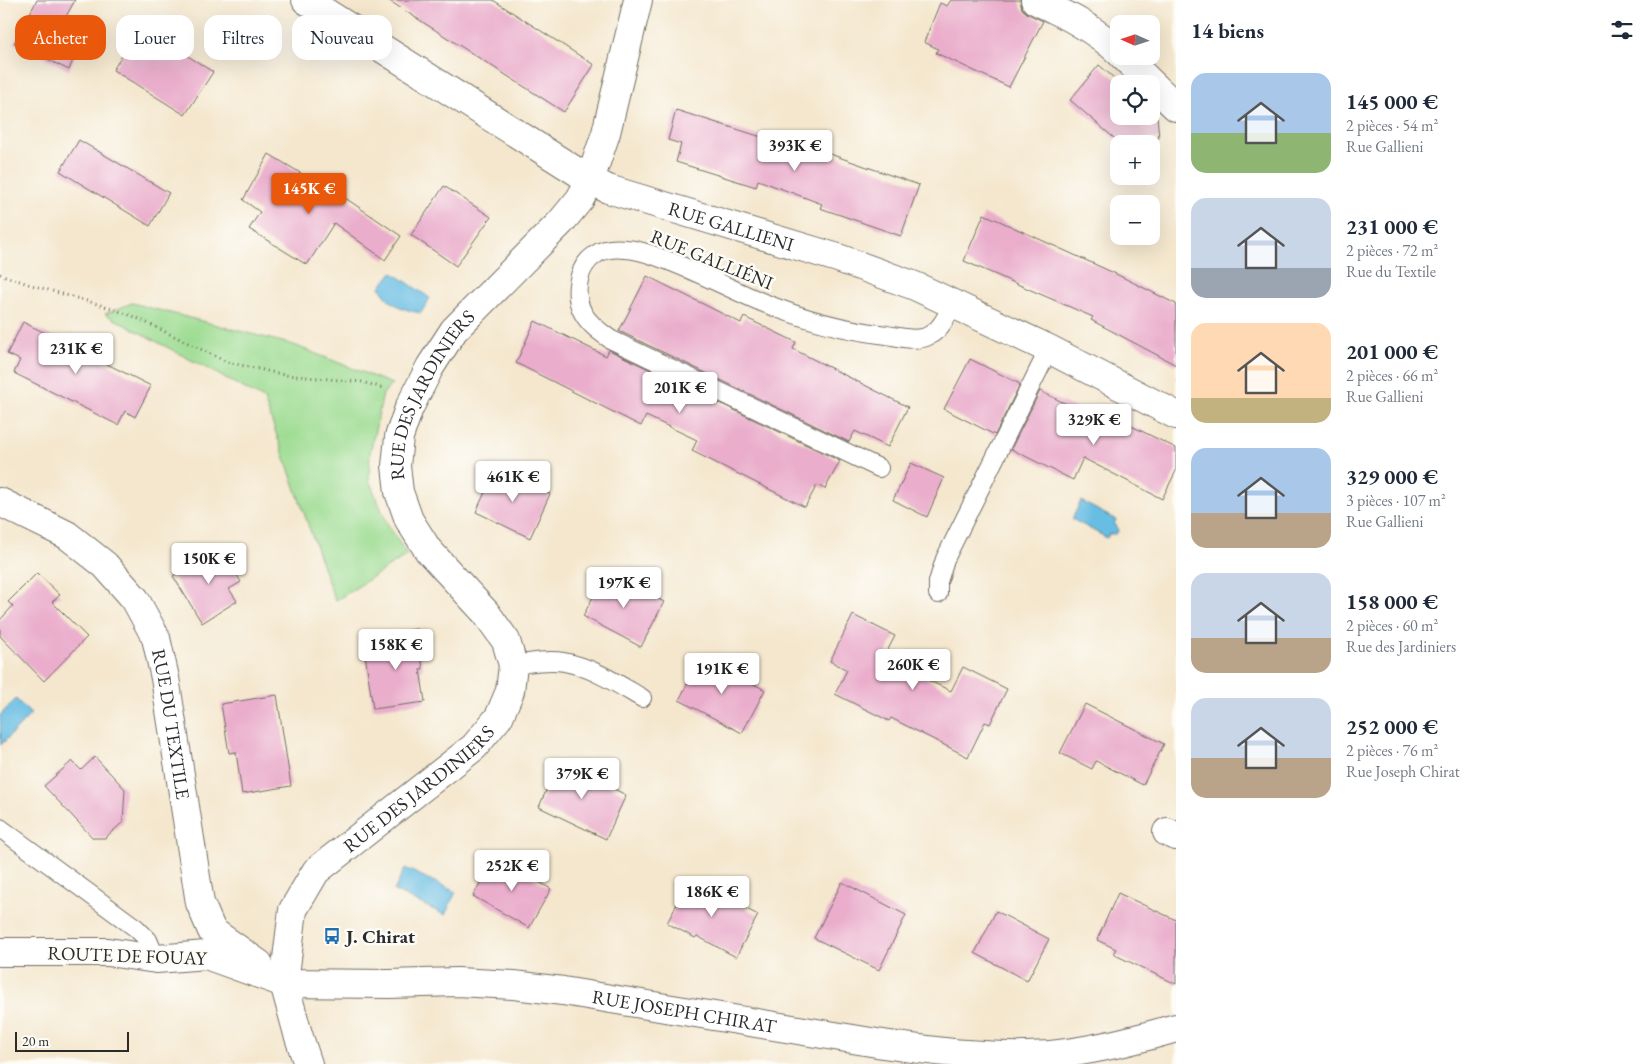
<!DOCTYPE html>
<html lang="fr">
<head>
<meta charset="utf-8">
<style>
	body { margin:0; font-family:"EB Garamond",serif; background:#f2f2f3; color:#1f2937; height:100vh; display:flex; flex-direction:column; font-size:19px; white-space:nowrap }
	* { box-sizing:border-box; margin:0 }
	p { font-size:16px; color:#747a83 }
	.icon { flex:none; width:28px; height:28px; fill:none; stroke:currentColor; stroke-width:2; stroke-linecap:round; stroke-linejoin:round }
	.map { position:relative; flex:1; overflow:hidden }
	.sheet { display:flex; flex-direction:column; background:#fff; width:475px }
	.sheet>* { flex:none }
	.guide { position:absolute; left:15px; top:15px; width:475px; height:45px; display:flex; gap:10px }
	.needle { width:32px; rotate:273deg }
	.controls { position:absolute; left:1110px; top:15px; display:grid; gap:10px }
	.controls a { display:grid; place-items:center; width:50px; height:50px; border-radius:10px; background:#fff; box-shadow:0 5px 20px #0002; font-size:25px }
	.scale { position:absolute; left:15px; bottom:12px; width:114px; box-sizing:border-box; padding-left:5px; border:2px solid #2b2b2b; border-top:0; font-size:14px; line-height:18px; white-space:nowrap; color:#2b2b2b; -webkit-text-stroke:4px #fdfcf7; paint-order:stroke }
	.price { position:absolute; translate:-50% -42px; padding:0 11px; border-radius:5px; background:#fff; color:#222; font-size:16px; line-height:32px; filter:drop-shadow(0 1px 2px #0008) }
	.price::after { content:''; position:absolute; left:50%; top:30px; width:15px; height:11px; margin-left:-8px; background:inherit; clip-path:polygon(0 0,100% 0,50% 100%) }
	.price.current { background:#ea580c; color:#fff }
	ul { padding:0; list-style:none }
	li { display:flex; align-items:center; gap:15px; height:125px; padding:0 15px }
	li span { display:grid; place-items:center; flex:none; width:140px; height:100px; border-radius:15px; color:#555 }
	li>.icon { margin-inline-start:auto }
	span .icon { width:60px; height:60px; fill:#fffc; stroke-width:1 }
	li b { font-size:21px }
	h2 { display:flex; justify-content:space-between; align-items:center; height:60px; padding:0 15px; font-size:21px }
	.tag { padding:0 18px; border-radius:15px; background:#fff; box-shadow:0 5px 20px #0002; font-size:18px; line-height:45px }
	.tag.current { background:#ea580c; color:#fff }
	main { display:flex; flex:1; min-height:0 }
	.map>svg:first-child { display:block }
	.green { fill:#9ddc92; stroke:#64845e }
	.water { fill:#67bde3; stroke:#497487 }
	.building { fill:#eaaecc }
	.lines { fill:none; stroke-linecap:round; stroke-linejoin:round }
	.lane-casing { stroke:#716d64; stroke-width:20 }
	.street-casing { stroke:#716d64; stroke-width:30 }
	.path { stroke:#716d64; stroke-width:3; stroke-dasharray:1 4; stroke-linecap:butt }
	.lane { stroke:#fff; stroke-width:18 }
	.street { stroke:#fff; stroke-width:28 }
	.labels { text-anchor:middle; stroke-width:5; stroke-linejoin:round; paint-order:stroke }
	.street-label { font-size:19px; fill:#2b2b2b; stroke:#fdfcf7 }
	.poi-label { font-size:19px; font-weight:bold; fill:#2b2b2b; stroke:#fdfcf7; text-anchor:start }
</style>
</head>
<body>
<main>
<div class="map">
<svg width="1176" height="1064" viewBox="0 0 1176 1064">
	<rect width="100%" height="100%" fill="#fdfcf7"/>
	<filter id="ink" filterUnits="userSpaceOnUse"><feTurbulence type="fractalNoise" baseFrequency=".02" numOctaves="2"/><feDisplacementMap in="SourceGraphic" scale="10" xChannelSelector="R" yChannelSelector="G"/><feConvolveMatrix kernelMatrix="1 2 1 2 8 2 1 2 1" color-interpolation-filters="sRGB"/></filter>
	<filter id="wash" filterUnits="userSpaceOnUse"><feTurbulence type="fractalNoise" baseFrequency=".0096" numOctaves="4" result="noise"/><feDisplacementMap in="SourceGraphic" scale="20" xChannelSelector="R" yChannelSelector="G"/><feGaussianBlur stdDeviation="1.12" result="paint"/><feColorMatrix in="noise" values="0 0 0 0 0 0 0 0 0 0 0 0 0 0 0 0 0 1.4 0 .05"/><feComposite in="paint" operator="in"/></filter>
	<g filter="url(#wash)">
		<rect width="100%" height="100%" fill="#f4e7ce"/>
		<path class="green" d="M 132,303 L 294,345 L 392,384 L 383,394 L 370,453 L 369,480 L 387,523 L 407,555 L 335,601 L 264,399 L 105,314 Z"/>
		<path class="water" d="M 392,272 L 430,298 L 421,313 C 403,310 388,304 380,287 Z
			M 1081,501 L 1116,520 L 1114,524 L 1117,526 L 1118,532 L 1115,534 L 1109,534 L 1107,538 L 1072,519 Z
			M 16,699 L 31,714 L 1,745 L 0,715 Z
			M 405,868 L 456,892 L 445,915 L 394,891 Z"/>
		<g id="blocks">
			<path class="building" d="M 37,0 L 75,0 L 58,31 L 80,43 L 69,70 L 14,43 Z
				M 388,0 L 493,0 L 594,65 L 564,112 Z
				M 951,0 L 1020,0 L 1022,9 L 1028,14 L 1043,21 L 1009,87 L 936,53 L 938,49 L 924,42 L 940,3 L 947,6 Z
				M 141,26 L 213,72 L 185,115 L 113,70 Z
				M 1099,65 L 1121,84 L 1119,84 L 1119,116 L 1151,116 L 1151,110 L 1157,115 L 1159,138 L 1142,140 L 1140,144 L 1121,144 L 1070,100 Z
				M 676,110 L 825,157 L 827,153 L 919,185 L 901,236 L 820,208 L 822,204 L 758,180 L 756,187 L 676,162 L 681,144 L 668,140 Z
				M 79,140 L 169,193 L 150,226 L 60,171 Z
				M 269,154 L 307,177 L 298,193 L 316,205 L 329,187 L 401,236 L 385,260 L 334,223 L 307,265 L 249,229 L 260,212 L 243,200 Z
				M 444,186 L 491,217 L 456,266 L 411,235 Z
				M 984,214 L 1114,273 L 1176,304 L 1176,365 L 1091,320 L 1093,317 L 964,261 Z
				M 647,276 L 741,323 L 744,317 L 796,342 L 793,349 L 908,407 L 888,447 L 855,431 L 849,442 L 619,331 Z
				M 535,321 L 606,356 L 609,350 L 840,461 L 825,489 L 817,485 L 805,507 L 692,451 L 697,440 L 646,416 L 641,426 L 516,363 Z
				M 23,322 L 151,386 L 135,417 L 125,411 L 118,425 L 14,373 L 20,360 L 7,354 Z
				M 970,359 L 1020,384 L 995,435 L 944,409 Z
				M 1040,391 L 1107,424 L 1111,416 L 1176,448 L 1176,471 L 1162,499 L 1083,458 L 1073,480 L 1011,449 Z
				M 911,463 L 944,478 L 927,517 L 893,500 Z
				M 496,468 L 550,494 L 530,538 L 476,512 Z
				M 220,548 L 241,582 L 229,589 L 237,601 L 202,623 L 173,576 Z
				M 607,571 L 664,602 L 641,647 L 583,616 Z
				M 37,573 L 60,595 L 52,602 L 87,637 L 44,681 L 0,636 L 0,620 L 13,606 L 8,602 Z
				M 853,615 L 895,636 L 883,659 L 951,691 L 963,667 L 1007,689 L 990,724 L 985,722 L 968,757 L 891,718 L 889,721 L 835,694 L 847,670 L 830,661 Z
				M 417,629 L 423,669 L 420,669 L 425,702 L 373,709 L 365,654 L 382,652 L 379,635 Z
				M 702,656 L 765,690 L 742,733 L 679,700 Z
				M 277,695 L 291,786 L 242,794 L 236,752 L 229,753 L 221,704 Z
				M 1085,704 L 1164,744 L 1143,785 L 1096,761 L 1092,769 L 1060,753 Z
				M 95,757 L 125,789 L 123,822 L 105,838 L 93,838 L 44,786 L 72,761 L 81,770 Z
				M 559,761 L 626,795 L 606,839 L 539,807 Z
				M 495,856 L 551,889 L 529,928 L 473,896 Z
				M 690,879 L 758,915 L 736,957 L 697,936 L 695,938 L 667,923 Z
				M 842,882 L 906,915 L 879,970 L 814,938 Z
				M 1118,893 L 1176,920 L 1176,984 L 1113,954 L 1116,949 L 1097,940 Z
				M 996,911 L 1049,939 L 1027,981 L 975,953 Z"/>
		</g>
	</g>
	<g filter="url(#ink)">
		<use href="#blocks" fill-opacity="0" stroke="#716d64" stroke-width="1"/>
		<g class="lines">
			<g class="lane-casing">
				<path id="lane" d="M 879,468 L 610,339 C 600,332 589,324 583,313 C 573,295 577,267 595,255 C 603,249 615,248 625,249 C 637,249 650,254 661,258 C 695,270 726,287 759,301 C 800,318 843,330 887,335 C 899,337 917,342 928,336 C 941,330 947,316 952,304
					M 938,594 L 938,582 L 945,559 L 1049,349
					M 513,665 C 530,663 547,659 564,662 C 592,667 618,684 642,698
					M 0,828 L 136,928 L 148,940 L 156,959"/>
			</g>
			<g class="street-casing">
				<g id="street">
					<path id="s1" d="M 306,0 L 590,180 L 608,189 L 838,258 L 915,286 L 1049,349 L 1176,415"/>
					<path d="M 1035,0 C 1065,14 1095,29 1119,52"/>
					<path d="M 1123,56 L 1176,107"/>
					<path id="s2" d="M 0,502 L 67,535 L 105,565 L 135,599 L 156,638 L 165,678 L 200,903 L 212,931 L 259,964"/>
					<path d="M 1167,832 L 1176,836"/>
					<path id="s3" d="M 0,952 L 108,952 L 156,959 L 206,955 L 284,983 L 389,984 L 457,982 L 514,985 L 563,991 L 883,1044 C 938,1052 994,1059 1050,1055 C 1093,1051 1135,1040 1176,1028"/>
					<path id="s4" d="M 308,1064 L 298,1034 L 284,983 L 293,910 L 316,871 L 474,747 L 499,717 L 510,691 L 513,665 L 506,641 L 486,613 L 428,550 L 409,520 L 399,492 L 396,466 L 399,437 L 409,408 L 430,367 L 454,330 L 561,222 L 580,199 L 590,180 L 606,133 L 638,0"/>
				</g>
			</g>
			<path class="path" d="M 0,274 L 28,284 L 104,306 L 135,317 L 227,362 L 285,375 L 362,382 L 383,388"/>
			<use href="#lane" class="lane"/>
			<use href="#street" class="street"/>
		</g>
	</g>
	<defs>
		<g id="bus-bare" transform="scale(1.35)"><path d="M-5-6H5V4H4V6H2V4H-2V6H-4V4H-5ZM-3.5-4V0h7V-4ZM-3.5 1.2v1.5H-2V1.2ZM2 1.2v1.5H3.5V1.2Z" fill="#1f6fb2" stroke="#fdfcf7" stroke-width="2.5" paint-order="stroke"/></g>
	</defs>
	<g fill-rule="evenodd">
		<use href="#bus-bare" x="332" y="936"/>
	</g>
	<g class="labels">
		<g class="street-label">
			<text dy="7" stroke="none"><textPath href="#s1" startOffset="485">RUE GALLIENI</textPath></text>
			<text transform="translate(712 259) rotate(22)" y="7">RUE GALLIÉNI</text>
			<text dy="7" stroke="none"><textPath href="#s4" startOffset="814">RUE DES JARDINIERS</textPath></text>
			<text dy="7" stroke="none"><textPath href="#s2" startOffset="300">RUE DU TEXTILE</textPath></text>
			<text dy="7" stroke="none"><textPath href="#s4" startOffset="335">RUE DES JARDINIERS</textPath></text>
			<text transform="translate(127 955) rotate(2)" y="7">ROUTE DE FOUAY</text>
			<text dy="7" stroke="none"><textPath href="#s3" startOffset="692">RUE JOSEPH CHIRAT</textPath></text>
		</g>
		<g class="poi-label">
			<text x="346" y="943">J. Chirat</text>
		</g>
	</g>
</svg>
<div class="controls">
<a><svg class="needle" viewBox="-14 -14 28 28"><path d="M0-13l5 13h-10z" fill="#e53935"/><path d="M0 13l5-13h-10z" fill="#747a83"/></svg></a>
<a><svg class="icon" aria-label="locate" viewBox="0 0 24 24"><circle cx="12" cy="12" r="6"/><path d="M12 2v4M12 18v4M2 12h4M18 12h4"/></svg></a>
<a>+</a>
<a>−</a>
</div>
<div class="scale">20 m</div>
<b class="price" style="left:795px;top:172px">393K €</b>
<b class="price current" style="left:309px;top:215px">145K €</b>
<b class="price" style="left:76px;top:375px">231K €</b>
<b class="price" style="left:680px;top:414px">201K €</b>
<b class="price" style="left:1094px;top:446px">329K €</b>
<b class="price" style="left:513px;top:503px">461K €</b>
<b class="price" style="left:209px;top:585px">150K €</b>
<b class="price" style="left:624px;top:609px">197K €</b>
<b class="price" style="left:396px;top:671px">158K €</b>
<b class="price" style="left:913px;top:691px">260K €</b>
<b class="price" style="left:722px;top:695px">191K €</b>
<b class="price" style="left:582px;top:800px">379K €</b>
<b class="price" style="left:512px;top:892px">252K €</b>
<b class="price" style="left:712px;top:918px">186K €</b>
<div class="guide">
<a class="tag current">Acheter</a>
<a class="tag">Louer</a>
<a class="tag">Filtres</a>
<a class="tag">Nouveau</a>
</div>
</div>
<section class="sheet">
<h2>14 biens<svg class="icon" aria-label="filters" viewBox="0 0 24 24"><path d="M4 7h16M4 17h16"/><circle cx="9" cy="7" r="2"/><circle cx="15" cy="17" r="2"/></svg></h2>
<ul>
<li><span style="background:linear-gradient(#a9c7e8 60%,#8fb573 0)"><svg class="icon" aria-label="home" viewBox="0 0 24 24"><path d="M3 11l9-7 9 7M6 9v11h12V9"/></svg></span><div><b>145 000 €</b><p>2 pièces · 54 m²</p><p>Rue Gallieni</p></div></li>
<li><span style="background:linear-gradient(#c9d6e8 70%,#9aa5b1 0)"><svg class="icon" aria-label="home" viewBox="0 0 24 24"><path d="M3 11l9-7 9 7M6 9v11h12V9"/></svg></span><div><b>231 000 €</b><p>2 pièces · 72 m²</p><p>Rue du Textile</p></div></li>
<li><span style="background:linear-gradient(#ffd9b3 75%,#c2b280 0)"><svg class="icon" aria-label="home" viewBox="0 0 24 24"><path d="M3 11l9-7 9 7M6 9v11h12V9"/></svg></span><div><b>201 000 €</b><p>2 pièces · 66 m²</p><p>Rue Gallieni</p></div></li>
<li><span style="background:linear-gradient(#a9c7e8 65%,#b9a48a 0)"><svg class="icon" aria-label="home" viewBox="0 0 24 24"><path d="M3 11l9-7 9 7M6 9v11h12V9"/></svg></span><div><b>329 000 €</b><p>3 pièces · 107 m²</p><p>Rue Gallieni</p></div></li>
<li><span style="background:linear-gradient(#c9d6e8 65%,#b9a48a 0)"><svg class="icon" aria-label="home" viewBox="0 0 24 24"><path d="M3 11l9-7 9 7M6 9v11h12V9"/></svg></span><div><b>158 000 €</b><p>2 pièces · 60 m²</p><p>Rue des Jardiniers</p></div></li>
<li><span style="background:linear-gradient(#c9d6e8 60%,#b9a48a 0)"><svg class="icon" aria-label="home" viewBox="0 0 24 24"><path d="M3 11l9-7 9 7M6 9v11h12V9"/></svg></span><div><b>252 000 €</b><p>2 pièces · 76 m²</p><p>Rue Joseph Chirat</p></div></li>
</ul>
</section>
</main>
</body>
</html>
